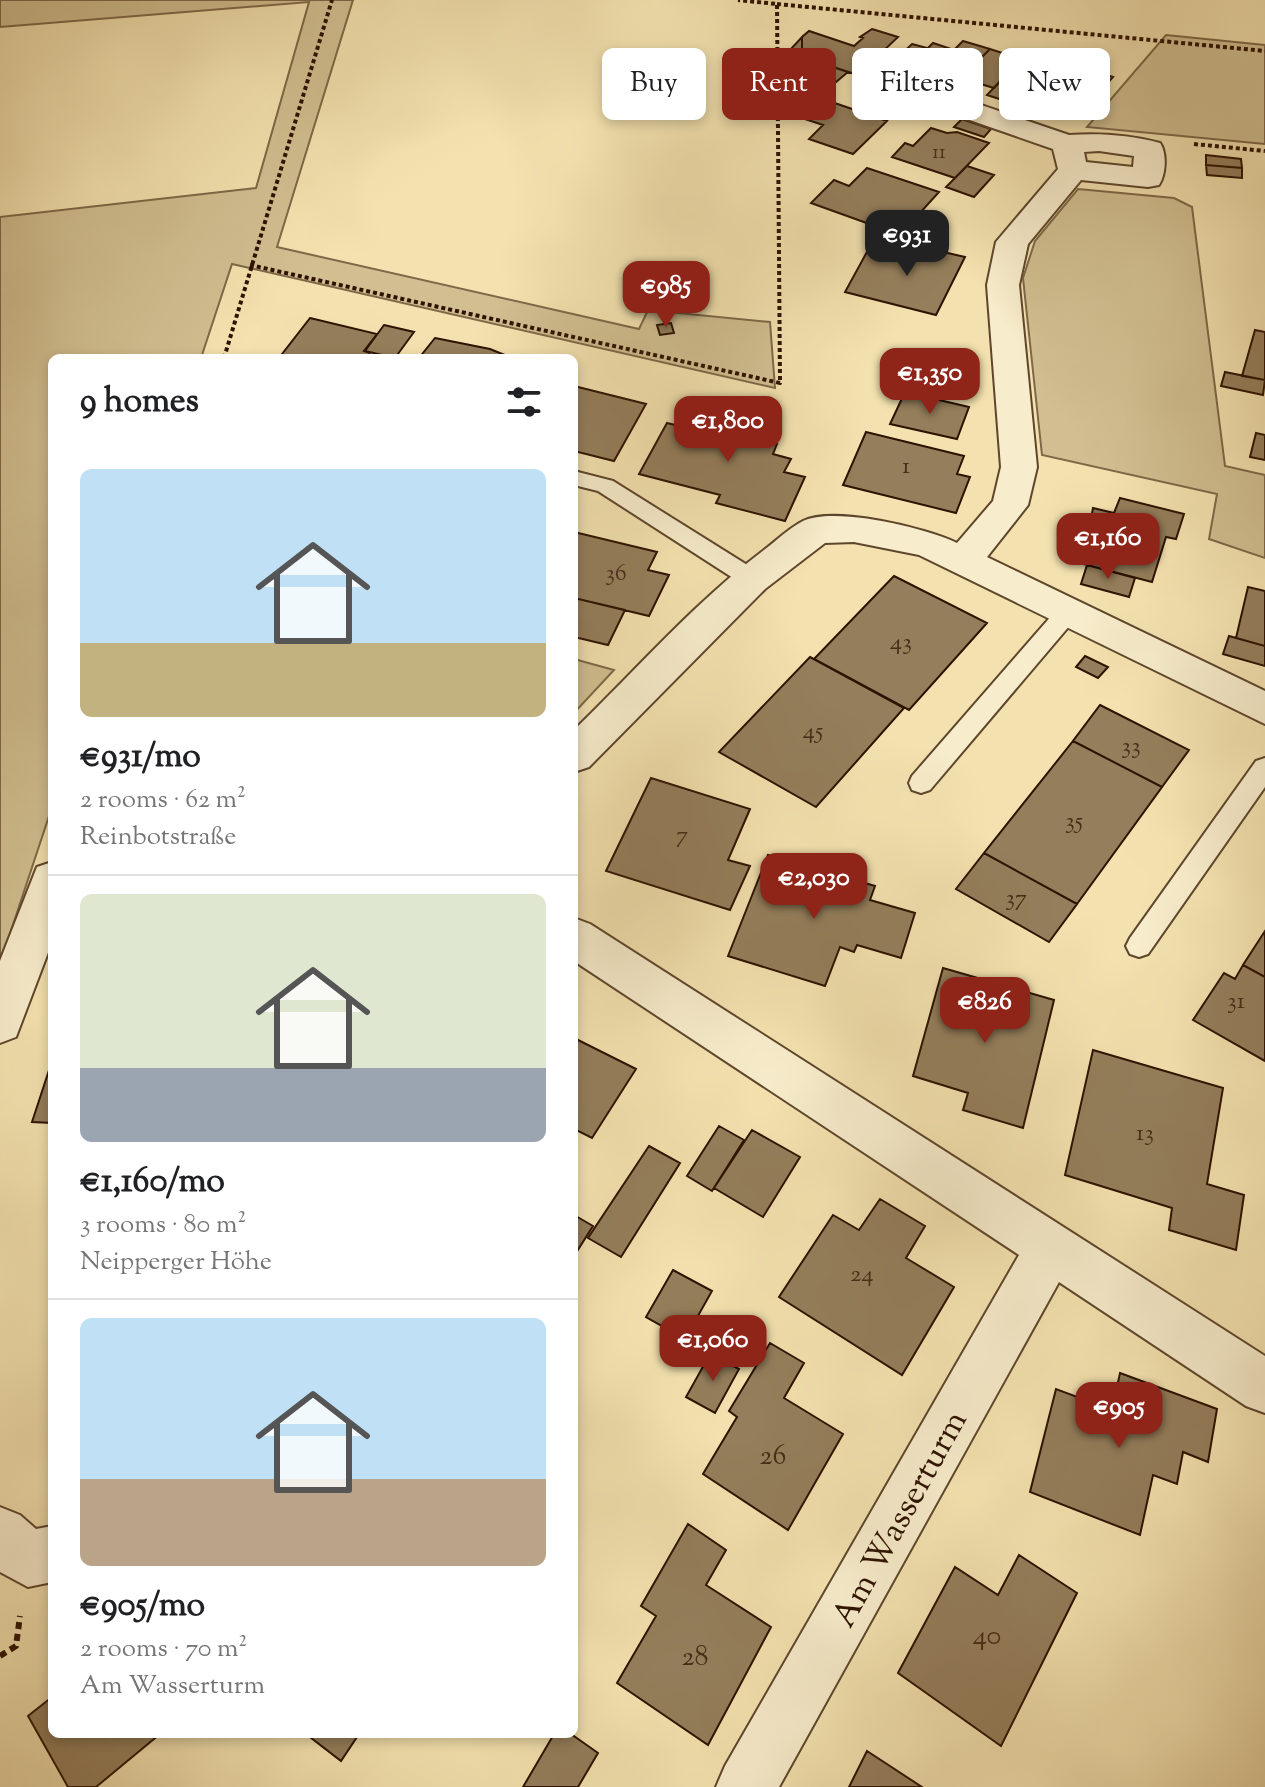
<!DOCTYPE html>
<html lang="en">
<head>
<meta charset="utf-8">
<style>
	body { margin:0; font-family:"Sorts Mill Goudy",serif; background:#f2f2f2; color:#202124; height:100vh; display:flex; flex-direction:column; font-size:30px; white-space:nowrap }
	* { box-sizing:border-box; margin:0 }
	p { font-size:26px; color:#757577 }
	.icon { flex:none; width:44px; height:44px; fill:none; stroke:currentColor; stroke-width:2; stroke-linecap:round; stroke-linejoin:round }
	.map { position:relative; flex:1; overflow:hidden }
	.side { position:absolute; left:48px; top:354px; width:530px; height:1384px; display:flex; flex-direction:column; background:#fff; border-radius:12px; box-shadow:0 4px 12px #0003 }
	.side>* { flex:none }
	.banner { position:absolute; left:602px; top:48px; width:542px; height:72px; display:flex; gap:16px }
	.price { position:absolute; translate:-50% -68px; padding:0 18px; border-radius:16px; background:#8f2418; color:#fff; font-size:26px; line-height:52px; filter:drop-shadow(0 2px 4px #0008) }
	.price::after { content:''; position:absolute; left:50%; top:48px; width:24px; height:18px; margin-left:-12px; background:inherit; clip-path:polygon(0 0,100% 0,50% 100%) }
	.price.selected { background:#222; color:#fff }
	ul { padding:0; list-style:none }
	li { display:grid; align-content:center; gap:16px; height:424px; padding:0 32px }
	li+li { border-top:2px solid #e0e0e0 }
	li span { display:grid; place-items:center; height:248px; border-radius:12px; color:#555 }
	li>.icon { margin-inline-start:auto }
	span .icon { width:144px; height:144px; fill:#fffc; stroke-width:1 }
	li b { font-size:34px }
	h2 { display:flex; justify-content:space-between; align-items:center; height:96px; padding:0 32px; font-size:34px }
	.pill { padding:0 28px; border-radius:12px; background:#fff; box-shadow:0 4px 12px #0003; font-size:28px; line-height:72px }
	.pill.selected { background:#8f2418; color:#fff }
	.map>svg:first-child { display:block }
	.green { fill:#d1bf91; stroke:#7f6848; stroke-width:2 }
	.building { fill:#947e5b; stroke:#2d1200; stroke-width:2 }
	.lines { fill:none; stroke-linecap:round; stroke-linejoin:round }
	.lane-casing { stroke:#5e462c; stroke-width:4 }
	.street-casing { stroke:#5e462c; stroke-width:4 }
	.path-far1 { stroke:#2d1200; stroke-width:4; stroke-dasharray:4 3; stroke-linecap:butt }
	.path { stroke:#2d1200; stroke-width:6; stroke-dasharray:7 5; stroke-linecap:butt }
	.lane { fill:#f7eccb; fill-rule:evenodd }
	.street { fill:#f7eccb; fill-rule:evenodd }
	.labels { text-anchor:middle; stroke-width:6; stroke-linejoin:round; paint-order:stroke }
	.far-number-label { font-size:20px; fill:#472d17 }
	.number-label { font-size:24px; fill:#472d17 }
	.near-number-label { font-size:28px; fill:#472d17 }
	.near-street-label { font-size:34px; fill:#2d1200; stroke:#f7eccb }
</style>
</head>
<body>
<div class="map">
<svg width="1265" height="1787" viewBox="0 0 1265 1787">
	<rect width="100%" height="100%" fill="#f3e2af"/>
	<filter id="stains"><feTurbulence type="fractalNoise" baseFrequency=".0025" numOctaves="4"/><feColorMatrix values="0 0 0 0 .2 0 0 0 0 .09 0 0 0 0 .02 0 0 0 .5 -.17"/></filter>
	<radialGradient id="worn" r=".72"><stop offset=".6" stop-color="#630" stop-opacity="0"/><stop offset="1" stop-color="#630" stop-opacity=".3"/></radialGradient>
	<path class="green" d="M 0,0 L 353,0 L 277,247 L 639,329 L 648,310 L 770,322 L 775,388 L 232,264 L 201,358 L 52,358 L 52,807 L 0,964 L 0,217 L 256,188 L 309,2 L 0,27 Z
		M 1166,35 L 1265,45 L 1265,144 L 1087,127 Z
		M 1078,189 L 1174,198 L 1192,207 L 1225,466 L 1265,475 L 1265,558 L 1209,539 L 1217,494 L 1042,455 L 1023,278 L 1035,241 Z
		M 574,659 L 614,670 L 574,713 Z"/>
	<path class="building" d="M 872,29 L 898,37 L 880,54 L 895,59 L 882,71 L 867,67 L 858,75 L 802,57 L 802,37 L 809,31 L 854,46 L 863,38 L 860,37 Z
		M 802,37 L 802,57 L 848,72 L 836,82 L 789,65 L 788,52 Z
		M 963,41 L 990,49 L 959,80 L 910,66 L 933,43 L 954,50 Z
		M 912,44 L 927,48 L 912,63 L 896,59 Z
		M 990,49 L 1021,59 L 994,88 L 961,78 Z
		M 1017,63 L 1075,81 L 1086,68 L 1113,77 L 1077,117 L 1064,113 L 1059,118 L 1015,108 L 1018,105 L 987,95 Z
		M 802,71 L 834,81 L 816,98 L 792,89 L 789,82 Z
		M 823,99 L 887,121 L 853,154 L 809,139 L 823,125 L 802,118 Z
		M 962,119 L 991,129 L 984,137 L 954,127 Z
		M 931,128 L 947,133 L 957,132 L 989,143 L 955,178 L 892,157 L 905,143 L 913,146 Z
		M 1206,155 L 1241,159 L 1242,168 L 1206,165 Z
		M 1206,165 L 1242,168 L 1242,178 L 1207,175 Z
		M 967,166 L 994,175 L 974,197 L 946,187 Z
		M 867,168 L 939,192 L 900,235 L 811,203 L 834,180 L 849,186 Z
		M 909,244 L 965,257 L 936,315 L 845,292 L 868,250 L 901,258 Z
		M 310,318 L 377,334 L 364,351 L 370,353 L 366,358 L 279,358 Z
		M 671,323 L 674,333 L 660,335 L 657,325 Z
		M 384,325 L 414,332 L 395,358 L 365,351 Z
		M 1255,330 L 1265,332 L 1265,380 L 1242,376 Z
		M 435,338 L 490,349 L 512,358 L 419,358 Z
		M 1225,372 L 1265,380 L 1263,395 L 1221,386 Z
		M 574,386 L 646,404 L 614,461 L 574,451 Z
		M 905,392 L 969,407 L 957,439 L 890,424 Z
		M 729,408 L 777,419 L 766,441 L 777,444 L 773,454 L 791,459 L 784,472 L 805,477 L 785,521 L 716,503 L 720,495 L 639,474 L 667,423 L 715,435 Z
		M 866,432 L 964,456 L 957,474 L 970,477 L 956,513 L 843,485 Z
		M 1256,433 L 1265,435 L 1265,460 L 1250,457 Z
		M 1120,498 L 1184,514 L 1176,539 L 1166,537 L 1152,582 L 1072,561 L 1081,535 L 1088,537 L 1093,508 L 1114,513 Z
		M 574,532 L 657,552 L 648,570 L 669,575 L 649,616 L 574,598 Z
		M 1087,565 L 1135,578 L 1129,597 L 1081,584 Z
		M 894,576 L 987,623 L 909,710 L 814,659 Z
		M 1248,587 L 1265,591 L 1265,646 L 1236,638 Z
		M 574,598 L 625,610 L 608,645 L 574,637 Z
		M 1229,636 L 1265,646 L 1265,666 L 1223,654 Z
		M 1085,656 L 1108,667 L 1098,678 L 1076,667 Z
		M 810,657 L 904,708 L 816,807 L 719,752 Z
		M 1100,705 L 1189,750 L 1162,787 L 1073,741 Z
		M 1073,741 L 1162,787 L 1077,904 L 984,853 Z
		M 651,778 L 750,809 L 728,860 L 750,866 L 730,910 L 606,871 Z
		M 984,853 L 1077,904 L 1049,942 L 956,889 Z
		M 768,855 L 875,886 L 870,900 L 915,913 L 901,958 L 857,945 L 854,952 L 840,947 L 825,986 L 728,956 Z
		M 1265,931 L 1265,977 L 1243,965 Z
		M 1243,965 L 1265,977 L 1265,1061 L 1193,1020 L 1224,973 L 1235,979 Z
		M 943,968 L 1054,1000 L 1023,1128 L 963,1110 L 968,1093 L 913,1076 Z
		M 574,1038 L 636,1069 L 592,1138 L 574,1129 Z
		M 1093,1050 L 1223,1088 L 1207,1184 L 1244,1195 L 1236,1250 L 1169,1230 L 1172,1208 L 1065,1175 Z
		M 52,1061 L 52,1123 L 32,1122 Z
		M 719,1126 L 744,1140 L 712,1191 L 687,1176 Z
		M 752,1130 L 800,1157 L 763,1217 L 714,1188 Z
		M 649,1146 L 680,1163 L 621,1257 L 588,1238 Z
		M 880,1199 L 925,1226 L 906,1258 L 954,1287 L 902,1375 L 779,1297 L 833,1215 L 859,1230 Z
		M 574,1215 L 593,1226 L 574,1256 Z
		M 673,1270 L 712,1291 L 685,1339 L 646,1317 Z
		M 770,1343 L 804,1363 L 784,1398 L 843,1434 L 788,1530 L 703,1474 L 737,1417 L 729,1411 Z
		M 710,1354 L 739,1369 L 715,1413 L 686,1397 Z
		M 1120,1373 L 1217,1409 L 1208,1462 L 1183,1452 L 1177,1484 L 1153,1475 L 1140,1535 L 1030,1492 L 1056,1389 L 1112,1410 Z
		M 688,1524 L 726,1550 L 706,1585 L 771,1627 L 708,1745 L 617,1683 L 656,1616 L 641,1606 Z
		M 1019,1555 L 1077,1593 L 1001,1746 L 898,1673 L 955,1567 L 998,1595 Z
		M 52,1697 L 52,1734 L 160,1734 L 96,1787 L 68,1787 L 28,1716 Z
		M 306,1734 L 359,1734 L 341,1761 Z
		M 554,1734 L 571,1734 L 598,1753 L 578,1787 L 523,1787 Z
		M 867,1751 L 922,1787 L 849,1787 Z"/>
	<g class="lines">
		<g class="lane-casing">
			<path id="lane" d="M 574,471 L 613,481 L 760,573 L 763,579 L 760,585 L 744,585 L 598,491 L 574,485 Z
				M 1068,604 L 1076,606 L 1079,612 L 1076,618 L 930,790 L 921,793 L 912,790 L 909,783 L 912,776 L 1060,606 Z
				M 1265,758 L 1265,787 L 1148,954 L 1139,957 L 1130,954 L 1126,946 L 1130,938 L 1256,761 Z"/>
		</g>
		<g class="street-casing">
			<path id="street" d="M 896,76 L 1069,135 C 1100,133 1130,135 1160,143 C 1167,153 1166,174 1159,185 L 1148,187 L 1081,180 L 1028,244 L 1019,285 L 1037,467 L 1028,505 L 987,557 L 1265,691 L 1265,724 L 919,555 L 854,542 L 825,543 L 765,589 L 589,767 L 574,772 L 574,730 C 636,670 695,602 764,550 C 776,541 789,528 803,521 C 834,506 927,528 957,543 L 993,501 L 1001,467 L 987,285 L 996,242 L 1058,169 L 1053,149 L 886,91 L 882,85 L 886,79 ZM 1099,151 L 1134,156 L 1133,167 L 1086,162 L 1084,152 Z
				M 52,862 L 52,942 L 16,1037 L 0,1043 L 0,961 L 37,867 Z
				M 574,918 L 590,924 L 1265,1356 L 1265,1413 L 1246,1406 L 1059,1282 L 779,1787 L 716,1787 L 725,1766 L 1019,1255 L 574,961 Z
				M 0,1507 L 20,1515 L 36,1529 L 52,1526 L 52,1582 L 28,1587 L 0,1572 Z"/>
		</g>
		<path class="path-far1" d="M 777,4 L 1265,51
			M 1194,144 L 1265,151
			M 250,265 L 780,383 L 777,4 L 738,0
			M 224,358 L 332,0"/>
		<path class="path" d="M 0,1656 L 16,1646 L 20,1616"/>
		<use href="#lane" class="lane"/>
		<use href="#street" class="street"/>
	</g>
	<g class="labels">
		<g class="far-number-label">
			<text x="939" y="158">11</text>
		</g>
		<g class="number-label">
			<text x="906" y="473">1</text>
			<text x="616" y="580">36</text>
			<text x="901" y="649">43</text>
			<text x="813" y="738">45</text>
			<text x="1131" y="753">33</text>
			<text x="1074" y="828">35</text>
			<text x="682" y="842">7</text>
			<text x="1016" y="905">37</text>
			<text x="1236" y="1008">31</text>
			<text x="1145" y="1140">13</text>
			<text x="862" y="1281">24</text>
		</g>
		<g class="near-number-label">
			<text x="773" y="1464">26</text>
			<text x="987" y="1644">40</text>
			<text x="695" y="1665">28</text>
		</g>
		<g class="near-street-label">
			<text transform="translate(898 1518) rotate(-61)" y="12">Am Wasserturm</text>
		</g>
	</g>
	<rect width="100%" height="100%" filter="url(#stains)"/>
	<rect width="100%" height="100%" fill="url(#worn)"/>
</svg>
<b class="price selected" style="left:907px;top:278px">€931</b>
<b class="price" style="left:666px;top:329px">€985</b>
<b class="price" style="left:930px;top:416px">€1,350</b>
<b class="price" style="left:728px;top:464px">€1,800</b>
<b class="price" style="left:1108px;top:581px">€1,160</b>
<b class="price" style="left:814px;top:921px">€2,030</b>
<b class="price" style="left:985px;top:1045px">€826</b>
<b class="price" style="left:713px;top:1383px">€1,060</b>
<b class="price" style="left:1119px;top:1450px">€905</b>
<div class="banner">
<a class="pill">Buy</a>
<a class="pill selected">Rent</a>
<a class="pill">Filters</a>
<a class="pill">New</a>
</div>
<section class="side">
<h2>9 homes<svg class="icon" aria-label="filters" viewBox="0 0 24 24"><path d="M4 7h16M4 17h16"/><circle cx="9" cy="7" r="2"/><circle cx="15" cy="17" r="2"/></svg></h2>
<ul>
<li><span style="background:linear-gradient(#bfe0f5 70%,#c2b280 0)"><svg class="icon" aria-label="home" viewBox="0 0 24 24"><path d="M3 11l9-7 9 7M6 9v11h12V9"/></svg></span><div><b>€931/mo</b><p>2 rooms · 62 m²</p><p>Reinbotstraße</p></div></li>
<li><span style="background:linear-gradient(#dfe7d0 70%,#9aa5b1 0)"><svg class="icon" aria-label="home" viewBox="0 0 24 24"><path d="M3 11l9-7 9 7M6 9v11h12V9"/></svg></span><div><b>€1,160/mo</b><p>3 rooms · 80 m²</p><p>Neipperger Höhe</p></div></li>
<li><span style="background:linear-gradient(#bfe0f5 65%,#b9a48a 0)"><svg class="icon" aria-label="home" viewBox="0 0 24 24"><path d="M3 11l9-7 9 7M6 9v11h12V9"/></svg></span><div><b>€905/mo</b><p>2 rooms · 70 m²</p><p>Am Wasserturm</p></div></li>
</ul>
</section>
</div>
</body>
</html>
